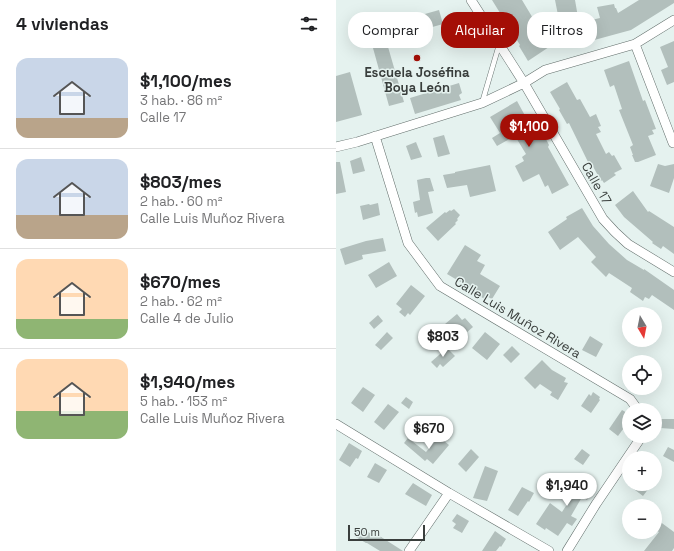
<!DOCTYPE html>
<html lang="es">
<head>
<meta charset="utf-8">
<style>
	body { margin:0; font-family:"Space Grotesk",sans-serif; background:#f6f6f6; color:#202124; height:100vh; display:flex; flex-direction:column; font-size:15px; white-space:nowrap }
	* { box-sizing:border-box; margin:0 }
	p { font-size:13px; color:#757577 }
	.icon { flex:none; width:22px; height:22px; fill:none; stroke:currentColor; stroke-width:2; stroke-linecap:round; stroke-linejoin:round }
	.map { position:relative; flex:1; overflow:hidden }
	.drawer { display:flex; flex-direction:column; background:#fff; width:336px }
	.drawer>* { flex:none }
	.guide { position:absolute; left:12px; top:12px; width:266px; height:36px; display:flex; gap:8px }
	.needle { width:26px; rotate:170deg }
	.buttons { position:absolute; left:286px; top:307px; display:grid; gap:8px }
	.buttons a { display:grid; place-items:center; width:40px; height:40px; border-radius:50%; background:#fff; box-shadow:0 4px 16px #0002; font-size:20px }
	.scale { position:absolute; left:12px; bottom:10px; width:77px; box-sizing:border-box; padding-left:4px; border:2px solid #393e3c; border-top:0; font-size:11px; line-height:14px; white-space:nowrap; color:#393e3c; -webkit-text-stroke:3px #e5f2ef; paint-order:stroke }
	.price { position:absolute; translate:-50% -34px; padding:0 9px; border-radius:14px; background:#fff; color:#222; font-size:13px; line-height:26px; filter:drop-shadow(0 1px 2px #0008) }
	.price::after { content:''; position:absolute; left:50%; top:24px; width:12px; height:9px; margin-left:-6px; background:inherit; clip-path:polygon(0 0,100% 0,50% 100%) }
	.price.active { background:#a40e06; color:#fff }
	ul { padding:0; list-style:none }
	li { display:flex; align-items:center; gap:12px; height:100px; padding:0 16px }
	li+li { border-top:1px solid #e0e0e0 }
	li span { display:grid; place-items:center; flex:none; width:112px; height:80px; border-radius:12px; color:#555 }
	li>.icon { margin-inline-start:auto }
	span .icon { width:48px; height:48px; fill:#fffc; stroke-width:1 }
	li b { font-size:17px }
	h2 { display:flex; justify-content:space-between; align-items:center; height:48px; padding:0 16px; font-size:17px }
	.pill { padding:0 14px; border-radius:16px; background:#fff; box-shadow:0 4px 16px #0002; font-size:14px; line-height:36px }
	.pill.active { background:#a40e06; color:#fff }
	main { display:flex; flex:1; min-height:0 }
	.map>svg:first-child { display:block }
	.building { fill:#b2bfbc }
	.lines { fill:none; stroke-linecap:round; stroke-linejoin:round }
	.lane-casing { stroke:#636f6c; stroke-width:5.5 }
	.street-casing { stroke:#636f6c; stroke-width:10 }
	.lane { stroke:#fff; stroke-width:4.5 }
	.street { stroke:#fff; stroke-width:9 }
	.poi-dot { fill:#a40e06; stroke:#e5f2ef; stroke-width:1.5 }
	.labels { text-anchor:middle; stroke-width:3; stroke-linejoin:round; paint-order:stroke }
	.poi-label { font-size:13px; font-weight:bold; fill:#393e3c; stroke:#e5f2ef }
	.street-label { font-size:13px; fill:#393e3c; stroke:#e5f2ef }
</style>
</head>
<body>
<main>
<section class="drawer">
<h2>4 viviendas<svg class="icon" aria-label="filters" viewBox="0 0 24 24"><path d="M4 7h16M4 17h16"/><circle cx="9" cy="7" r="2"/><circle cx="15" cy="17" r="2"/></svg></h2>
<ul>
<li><span style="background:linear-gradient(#c9d6e8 75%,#b9a48a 0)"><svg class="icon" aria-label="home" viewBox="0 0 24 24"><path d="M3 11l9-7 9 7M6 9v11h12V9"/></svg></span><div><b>$1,100/mes</b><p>3 hab. · 86 m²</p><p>Calle 17</p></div></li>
<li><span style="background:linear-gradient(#c9d6e8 70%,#b9a48a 0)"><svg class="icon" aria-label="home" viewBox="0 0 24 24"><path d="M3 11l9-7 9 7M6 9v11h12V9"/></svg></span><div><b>$803/mes</b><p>2 hab. · 60 m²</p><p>Calle Luis Muñoz Rivera</p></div></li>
<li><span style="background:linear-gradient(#ffd9b3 75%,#8fb573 0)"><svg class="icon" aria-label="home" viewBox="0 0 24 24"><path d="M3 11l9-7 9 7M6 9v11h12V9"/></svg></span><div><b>$670/mes</b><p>2 hab. · 62 m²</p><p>Calle 4 de Julio</p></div></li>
<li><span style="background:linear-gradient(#ffd9b3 65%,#8fb573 0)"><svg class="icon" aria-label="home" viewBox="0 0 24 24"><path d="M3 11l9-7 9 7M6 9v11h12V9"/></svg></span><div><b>$1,940/mes</b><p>5 hab. · 153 m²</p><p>Calle Luis Muñoz Rivera</p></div></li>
</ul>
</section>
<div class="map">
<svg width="338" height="551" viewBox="0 0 338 551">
	<rect width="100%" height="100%" fill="#e5f2ef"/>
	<path class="building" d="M 156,0 L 186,0 L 201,25 L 201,24 L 206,31 L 207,30 L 216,45 L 192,61 L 183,46 L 184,45 Z
		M 219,0 L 239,0 L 243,23 L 264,18 L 261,7 L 278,4 L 279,8 L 280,8 L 282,13 L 303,0 L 338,0 L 338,3 L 295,30 L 251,42 L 251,41 L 225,46 L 221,25 L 224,25 Z
		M 103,10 L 107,24 L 50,40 L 68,102 L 53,106 L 37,48 L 41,47 L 36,29 Z
		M 338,41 L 338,82 L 331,85 L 325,70 L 332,67 L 324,47 Z
		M 293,61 L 307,101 L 309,100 L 320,129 L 316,130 L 318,134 L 312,136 L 320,155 L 302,162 L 299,162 L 296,155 L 297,155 L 294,147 L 297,145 L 283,110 L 286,109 L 278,85 L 274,87 L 268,70 Z
		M 14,72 L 26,115 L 0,122 L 0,76 Z
		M 231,82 L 241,100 L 244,99 L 254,117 L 260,114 L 265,126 L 262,127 L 265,132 L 260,134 L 270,154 L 273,152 L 276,156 L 278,155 L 286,169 L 278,173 L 280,175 L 268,183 L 266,180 L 265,181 L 254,161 L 252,162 L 233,123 L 231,124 L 223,110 L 224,109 L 214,92 Z
		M 123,83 L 126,93 L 123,95 L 125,100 L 79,114 L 74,98 Z
		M 181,101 L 198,132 L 200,132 L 202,136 L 207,133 L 213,145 L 212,147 L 233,185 L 216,194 L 212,185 L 209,187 L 203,174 L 187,182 L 179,166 L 188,161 L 186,157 L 190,154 L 179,136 L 161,146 L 156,138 L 164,133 L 154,117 Z
		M 108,135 L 114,154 L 102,157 L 97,138 Z
		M 80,142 L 86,157 L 75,160 L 70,146 Z
		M 25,157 L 29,171 L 17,174 L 14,161 Z
		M 0,162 L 4,162 L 10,192 L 0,194 Z
		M 322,164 L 329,166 L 338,164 L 338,178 L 333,193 L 314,186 Z
		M 154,165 L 160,191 L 134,197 L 131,185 L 111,188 L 107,175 L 119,173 L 119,172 Z
		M 90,178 L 94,178 L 98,191 L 92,192 L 97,213 L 82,217 L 81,212 L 79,213 L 77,202 L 84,200 L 81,180 Z
		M 297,191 L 312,212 L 313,211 L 338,227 L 338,254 L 327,246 L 325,249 L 316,243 L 317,242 L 288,217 L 279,205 Z
		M 42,203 L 44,215 L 27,220 L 24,206 L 33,204 L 34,205 Z
		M 246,208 L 257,226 L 273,244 L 291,260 L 308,270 L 308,269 L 338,290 L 338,310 L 316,295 L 313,299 L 309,297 L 307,301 L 294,292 L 296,288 L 273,273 L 270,277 L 255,262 L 260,257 L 242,237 L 224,250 L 212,232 L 231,219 L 230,217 Z
		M 118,209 L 124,215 L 121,219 L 122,220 L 119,223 L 120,224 L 102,241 L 90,228 L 109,212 L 110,213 L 114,210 L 115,211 Z
		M 47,238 L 50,251 L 26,255 L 27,259 L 9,265 L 4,249 L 30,241 Z
		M 129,245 L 145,255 L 141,261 L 149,265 L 144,274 L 164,286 L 156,299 L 152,297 L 150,300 L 139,293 L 140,291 L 111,274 Z
		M 53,262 L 61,276 L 40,288 L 32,275 Z
		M 75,285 L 89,296 L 74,315 L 72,313 L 69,317 L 63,312 L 66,309 L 60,304 Z
		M 121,314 L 126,320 L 129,318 L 137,327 L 123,339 L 109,324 Z
		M 42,315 L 47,321 L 38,329 L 33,323 Z
		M 51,332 L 57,338 L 45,350 L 39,345 Z
		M 149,332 L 164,344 L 151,360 L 136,348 Z
		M 254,336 L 267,344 L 260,357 L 246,350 Z
		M 176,346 L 184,354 L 175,363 L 167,355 Z
		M 111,348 L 119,356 L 107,367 L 104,364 L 101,368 L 95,362 Z
		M 206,360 L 216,370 L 230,378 L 228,382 L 232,383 L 222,400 L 214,395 L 216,392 L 204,384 L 199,389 L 188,378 Z
		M 27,387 L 39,395 L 27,412 L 15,403 Z
		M 257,392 L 264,397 L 263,399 L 264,400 L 255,413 L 245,406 L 253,394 L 255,396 Z
		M 70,397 L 77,402 L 73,409 L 65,403 Z
		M 52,404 L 63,412 L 48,430 L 38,422 Z
		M 286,410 L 293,414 L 293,421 L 282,436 L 273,429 Z
		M 325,419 L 338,419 L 338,429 L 324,428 Z
		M 103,437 L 113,445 L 97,464 L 91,459 L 89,461 L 68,443 L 72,438 L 90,452 Z
		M 13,443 L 26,451 L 22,459 L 20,458 L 14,467 L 3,460 Z
		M 332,447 L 338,450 L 338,462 L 327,456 Z
		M 135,449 L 143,457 L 130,472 L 122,464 Z
		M 246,449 L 254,455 L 247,465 L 238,459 Z
		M 39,463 L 51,470 L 43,483 L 31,477 Z
		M 149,466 L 162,471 L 151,501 L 137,498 Z
		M 244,473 L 259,482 L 256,488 L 258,489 L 251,500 L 246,497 L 235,516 L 241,519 L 236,526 L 231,523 L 222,536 L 210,528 L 209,530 L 200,524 L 214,503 L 226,512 L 235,498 L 230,495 Z
		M 77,483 L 96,495 L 90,506 L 69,494 Z
		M 291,484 L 316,484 L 307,496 Z
		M 186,487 L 198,493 L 193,502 L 192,501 L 182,516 L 172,510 Z
		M 121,514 L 133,521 L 126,533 L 117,528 L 120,524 L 116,521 Z
		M 319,518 L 338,532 L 338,548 L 336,551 L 308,551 L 323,532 L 319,530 Z
		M 23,527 L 41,537 L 42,535 L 67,551 L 44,551 L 31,543 L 30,543 L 18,536 Z
		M 159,531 L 170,539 L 165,547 L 164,546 L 160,551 L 146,551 Z"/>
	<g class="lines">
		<g class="lane-casing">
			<path id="lane" d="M 146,103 L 163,45"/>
		</g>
		<g class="street-casing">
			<path id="street" d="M 135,0 L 188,83 L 267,219 L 279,232 L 292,244 L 338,272
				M 299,44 L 337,143
				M 39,136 L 72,243 L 104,286 L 294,399 L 302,410
				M 0,147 L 21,142 L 146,103 L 188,83 L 209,70 L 299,44 L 338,20
				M 0,424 L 113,493 L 213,551
				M 73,551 L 113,493
				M 231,551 L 260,504 L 306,436"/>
		</g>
		<use href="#lane" class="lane"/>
		<use href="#street" class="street"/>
	</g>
	<circle class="poi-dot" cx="81" cy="58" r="4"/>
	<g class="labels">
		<g class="poi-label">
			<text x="81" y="77">Escuela Joséfina<tspan x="81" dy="15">Boya León</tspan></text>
		</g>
		<g class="street-label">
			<text transform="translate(261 183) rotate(60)" y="5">Calle 17</text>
			<text transform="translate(182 317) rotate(31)" y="5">Calle Luis Muñoz Rivera</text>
		</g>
	</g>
</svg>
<div class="buttons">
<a><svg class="needle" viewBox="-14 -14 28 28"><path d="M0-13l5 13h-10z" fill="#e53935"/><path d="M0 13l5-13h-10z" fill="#757577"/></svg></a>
<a><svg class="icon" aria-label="locate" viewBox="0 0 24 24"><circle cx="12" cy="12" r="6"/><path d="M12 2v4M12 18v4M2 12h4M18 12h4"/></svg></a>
<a><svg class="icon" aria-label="layers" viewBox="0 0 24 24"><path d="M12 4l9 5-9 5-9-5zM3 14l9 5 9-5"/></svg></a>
<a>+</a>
<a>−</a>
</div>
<div class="scale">50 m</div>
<b class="price active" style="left:193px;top:148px">$1,100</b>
<b class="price" style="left:107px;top:358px">$803</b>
<b class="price" style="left:93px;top:450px">$670</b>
<b class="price" style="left:231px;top:507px">$1,940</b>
<div class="guide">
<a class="pill">Comprar</a>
<a class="pill active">Alquilar</a>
<a class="pill">Filtros</a>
</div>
</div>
</main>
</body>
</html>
